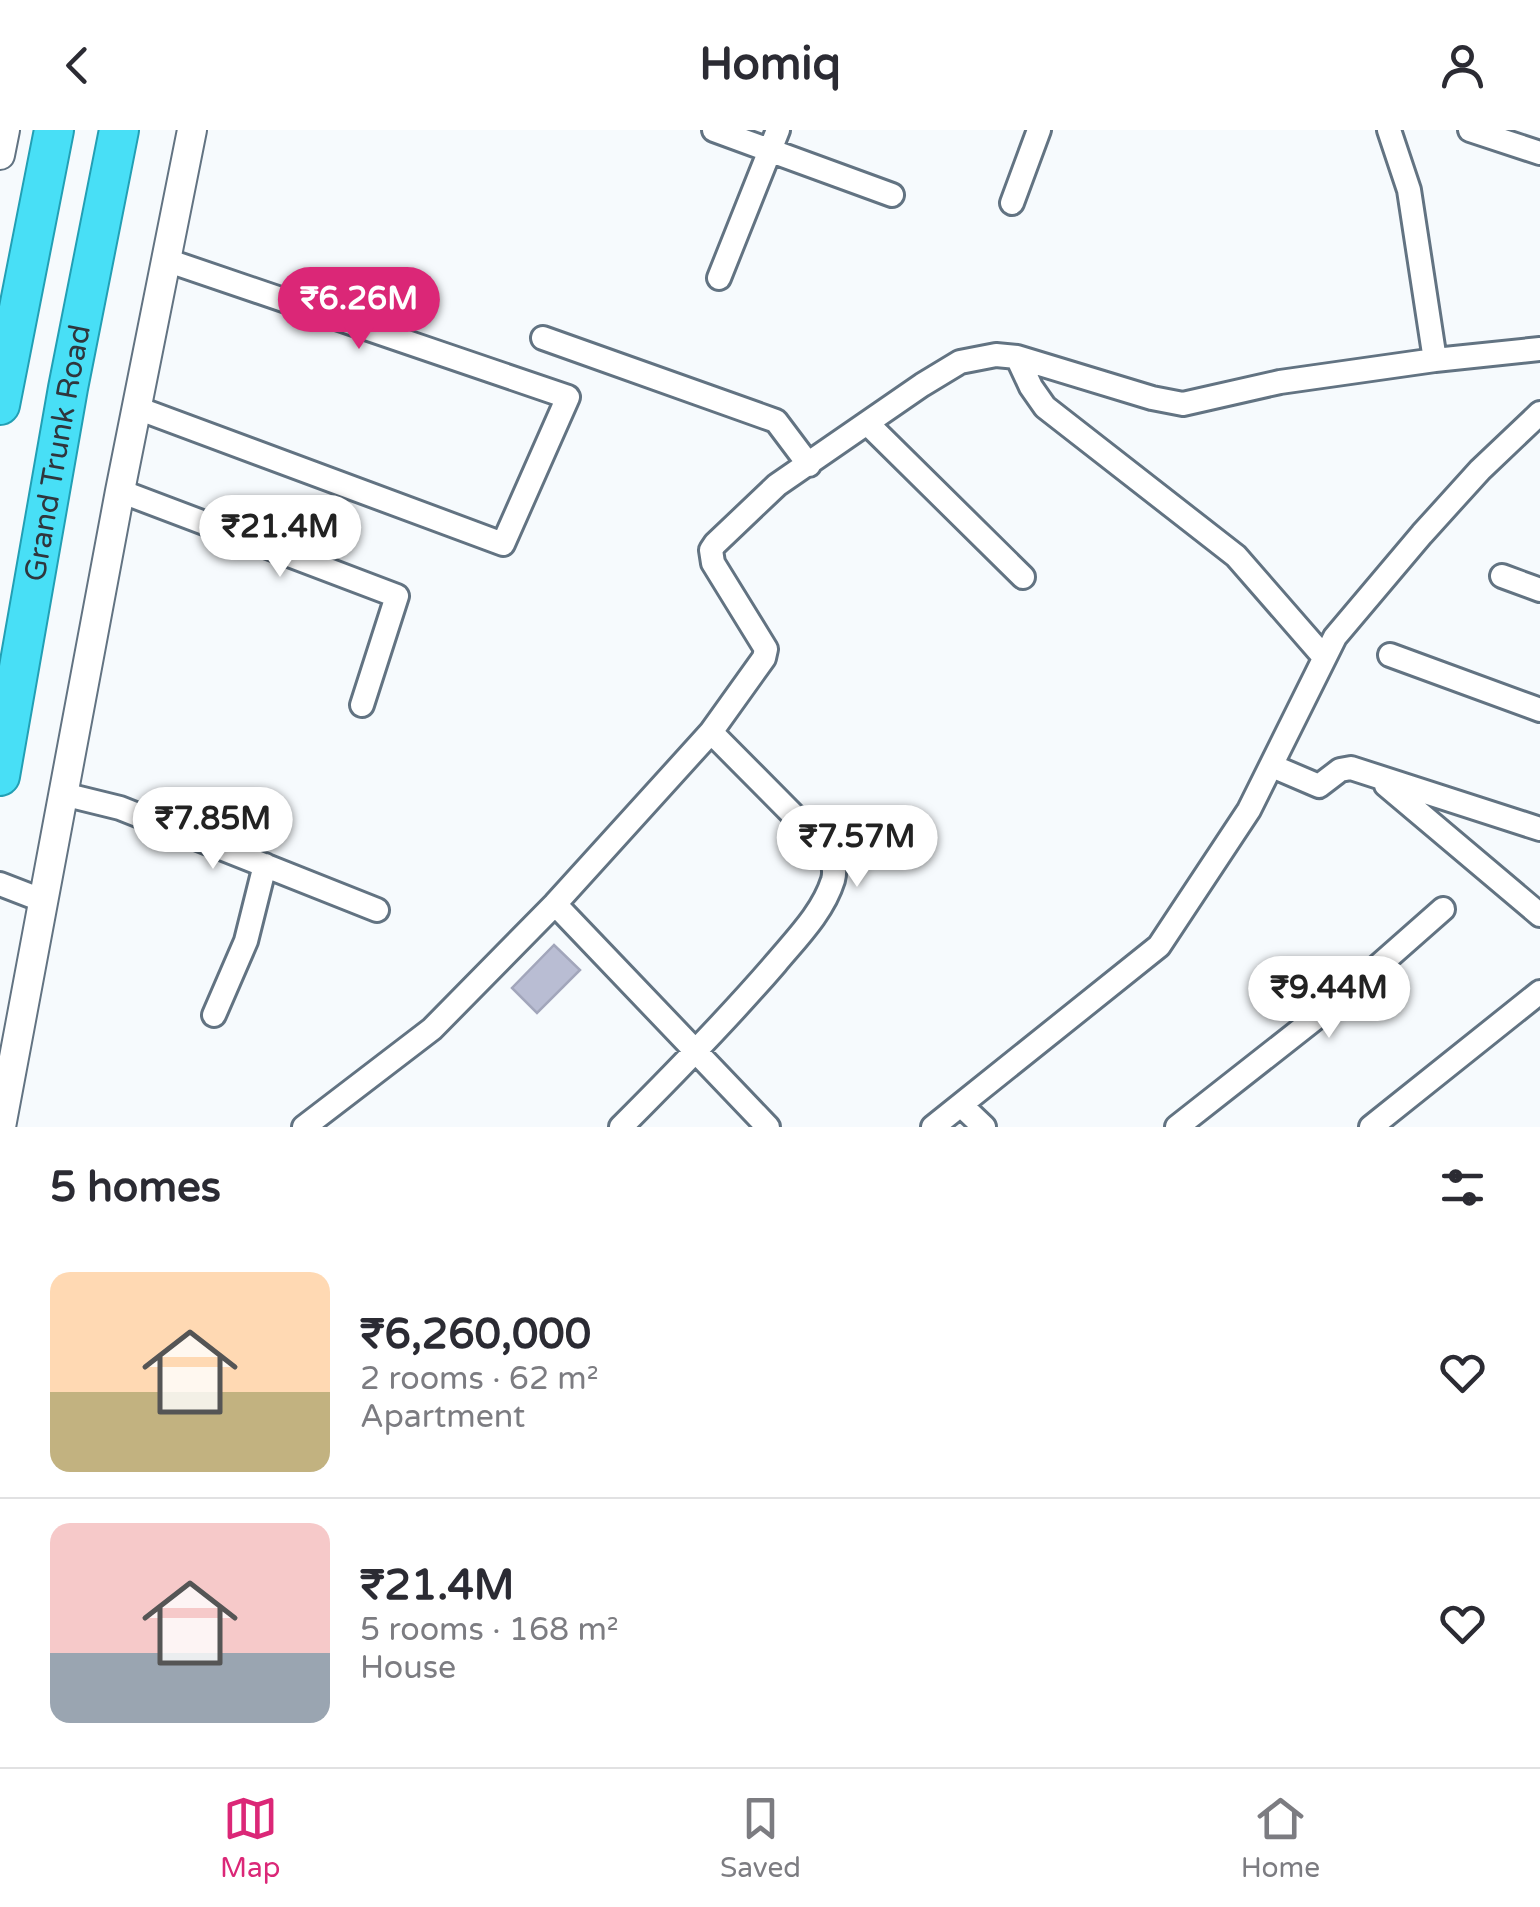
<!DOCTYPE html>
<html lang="en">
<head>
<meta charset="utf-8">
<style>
	body { margin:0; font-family:"Varela Round",sans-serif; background:#f2f2f3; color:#2b2b33; height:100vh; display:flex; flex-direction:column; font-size:38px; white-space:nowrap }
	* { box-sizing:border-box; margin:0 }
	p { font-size:32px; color:#7c7c81 }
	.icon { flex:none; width:55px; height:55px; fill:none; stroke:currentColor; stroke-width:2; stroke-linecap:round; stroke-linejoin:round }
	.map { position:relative; height:997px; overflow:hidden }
	.panel { display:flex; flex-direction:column; background:#fff; flex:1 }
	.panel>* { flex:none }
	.price { position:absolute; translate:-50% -85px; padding:0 22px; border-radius:35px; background:#fff; color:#222; font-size:32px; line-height:65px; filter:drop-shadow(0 2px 5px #0008) }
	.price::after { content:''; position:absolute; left:50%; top:60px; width:30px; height:22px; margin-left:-15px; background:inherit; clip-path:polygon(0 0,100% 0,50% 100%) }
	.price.active { background:#db2777; color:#fff }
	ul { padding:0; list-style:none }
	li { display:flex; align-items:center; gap:30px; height:250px; padding:0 50px }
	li+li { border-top:2px solid #e1e1e2 }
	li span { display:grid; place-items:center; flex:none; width:280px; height:200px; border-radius:20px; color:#555 }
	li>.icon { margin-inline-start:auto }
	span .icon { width:120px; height:120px; fill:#fffc; stroke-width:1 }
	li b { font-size:42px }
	h2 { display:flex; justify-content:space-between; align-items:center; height:120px; padding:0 50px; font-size:42px }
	header { display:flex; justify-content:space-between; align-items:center; height:130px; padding:0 50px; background:#fff; font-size:45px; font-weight:700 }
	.tabs { display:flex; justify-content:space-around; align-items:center; height:140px; border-top:2px solid #e1e1e2; background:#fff; font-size:28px; color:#7c7c81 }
	.tabs a { display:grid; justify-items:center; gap:5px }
	.tabs .active { color:#db2777 }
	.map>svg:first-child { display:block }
	.building { fill:#b9bdd3; stroke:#a2a6bb; stroke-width:2.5 }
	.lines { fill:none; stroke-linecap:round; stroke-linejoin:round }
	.minor-casing { stroke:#627382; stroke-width:28 }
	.tertiary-casing { stroke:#627382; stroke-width:32 }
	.trunk-casing { stroke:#229fb4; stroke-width:42 }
	.minor { stroke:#fff; stroke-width:22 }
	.tertiary { stroke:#fff; stroke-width:28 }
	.trunk { stroke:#48dff6; stroke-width:38 }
	.labels { text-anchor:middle; stroke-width:8; stroke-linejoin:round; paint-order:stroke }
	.street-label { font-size:30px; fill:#2f363d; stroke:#f6fafd }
</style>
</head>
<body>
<header><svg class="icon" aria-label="back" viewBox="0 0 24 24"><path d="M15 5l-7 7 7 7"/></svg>Homiq<svg class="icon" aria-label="person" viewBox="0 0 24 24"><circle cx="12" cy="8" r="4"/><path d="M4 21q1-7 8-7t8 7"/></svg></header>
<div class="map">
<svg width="1540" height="997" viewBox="0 0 1540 997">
	<rect width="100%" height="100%" fill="#f6fafd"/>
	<path class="building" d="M 554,815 L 580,840 L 537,883 L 512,858 Z"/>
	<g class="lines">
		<g class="minor-casing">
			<path id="minor" d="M 714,0 L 892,65
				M 1389,0 L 1409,60 L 1435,230
				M 1470,0 L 1540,23
				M 1012,73 L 1039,0
				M 719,148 L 778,0
				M 543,208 L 776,291 L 809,335
				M 1017,227 L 1031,257 L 1045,277 L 1236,426 L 1324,527
				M 137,278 L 503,414 L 568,267 L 166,130
				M 868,294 L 1023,447
				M 120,361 L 397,466 L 362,575
				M 1502,446 L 1540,460
				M 1390,525 L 1540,580
				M 1272,636 L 1319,656 L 1340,640 L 1351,638 L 1540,699
				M 1386,655 L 1540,785
				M 63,664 L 120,678 L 377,780
				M 0,754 L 44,771
				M 555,774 L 768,997
				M 214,885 L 246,811 L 265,735
				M 962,976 L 984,997
				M 304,997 L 432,899 L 555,774 L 711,602 L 764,528 L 766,519 L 713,433 L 711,420 L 715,414 L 777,355 L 922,255 L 960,232 L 996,225 L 1017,227 L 1152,268 L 1183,274 L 1280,252 L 1435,230 L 1540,219
				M 621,997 C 674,944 727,890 776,833 C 797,808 823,782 833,750 C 836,739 833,730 828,720 L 711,602
				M 933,997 L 1159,816 L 1249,680 L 1335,507 L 1422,404 L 1480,340 L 1540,283
				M 1177,997 L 1350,861 L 1443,779
				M 1371,997 L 1540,862"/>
		</g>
		<g class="tertiary-casing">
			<path id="tertiary" d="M 0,25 L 5,0
				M 1,997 L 120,361 L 192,0"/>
		</g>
		<g class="trunk-casing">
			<g id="trunk">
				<path d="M 0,275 L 54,0"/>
				<path id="s1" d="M 0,646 L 68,258 L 119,0"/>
			</g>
		</g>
		<use href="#minor" class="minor"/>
		<use href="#tertiary" class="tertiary"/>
		<use href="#trunk" class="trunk"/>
	</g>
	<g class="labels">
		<g class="street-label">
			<text dy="10" stroke="none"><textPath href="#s1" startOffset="328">Grand Trunk Road</textPath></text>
		</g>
	</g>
</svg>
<b class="price active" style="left:359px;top:222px">₹6.26M</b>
<b class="price" style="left:280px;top:450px">₹21.4M</b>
<b class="price" style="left:213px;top:742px">₹7.85M</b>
<b class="price" style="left:857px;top:760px">₹7.57M</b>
<b class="price" style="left:1329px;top:911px">₹9.44M</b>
</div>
<section class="panel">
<h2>5 homes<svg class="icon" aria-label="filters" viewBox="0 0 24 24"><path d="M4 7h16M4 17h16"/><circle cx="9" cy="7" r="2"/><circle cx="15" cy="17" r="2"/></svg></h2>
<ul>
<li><span style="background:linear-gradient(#ffd9b3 60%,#c2b280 0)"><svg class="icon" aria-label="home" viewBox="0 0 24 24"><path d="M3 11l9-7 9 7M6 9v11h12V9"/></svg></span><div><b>₹6,260,000</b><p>2 rooms · 62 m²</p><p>Apartment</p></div><svg class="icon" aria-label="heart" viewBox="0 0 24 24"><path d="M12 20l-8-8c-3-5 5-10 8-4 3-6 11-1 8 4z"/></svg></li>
<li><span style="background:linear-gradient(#f6c9c9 65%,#9aa5b1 0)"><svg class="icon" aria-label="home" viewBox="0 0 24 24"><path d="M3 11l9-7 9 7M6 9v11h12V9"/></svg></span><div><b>₹21.4M</b><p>5 rooms · 168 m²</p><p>House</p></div><svg class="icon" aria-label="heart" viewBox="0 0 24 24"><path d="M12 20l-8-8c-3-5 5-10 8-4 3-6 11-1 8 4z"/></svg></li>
</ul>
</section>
<nav class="tabs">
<a class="active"><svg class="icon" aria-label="map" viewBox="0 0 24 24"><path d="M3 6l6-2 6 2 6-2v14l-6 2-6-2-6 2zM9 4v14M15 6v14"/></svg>Map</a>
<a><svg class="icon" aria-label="saved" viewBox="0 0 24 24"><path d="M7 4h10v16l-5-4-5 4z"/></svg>Saved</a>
<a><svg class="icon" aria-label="home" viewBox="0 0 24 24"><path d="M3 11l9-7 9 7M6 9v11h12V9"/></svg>Home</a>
</nav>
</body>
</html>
